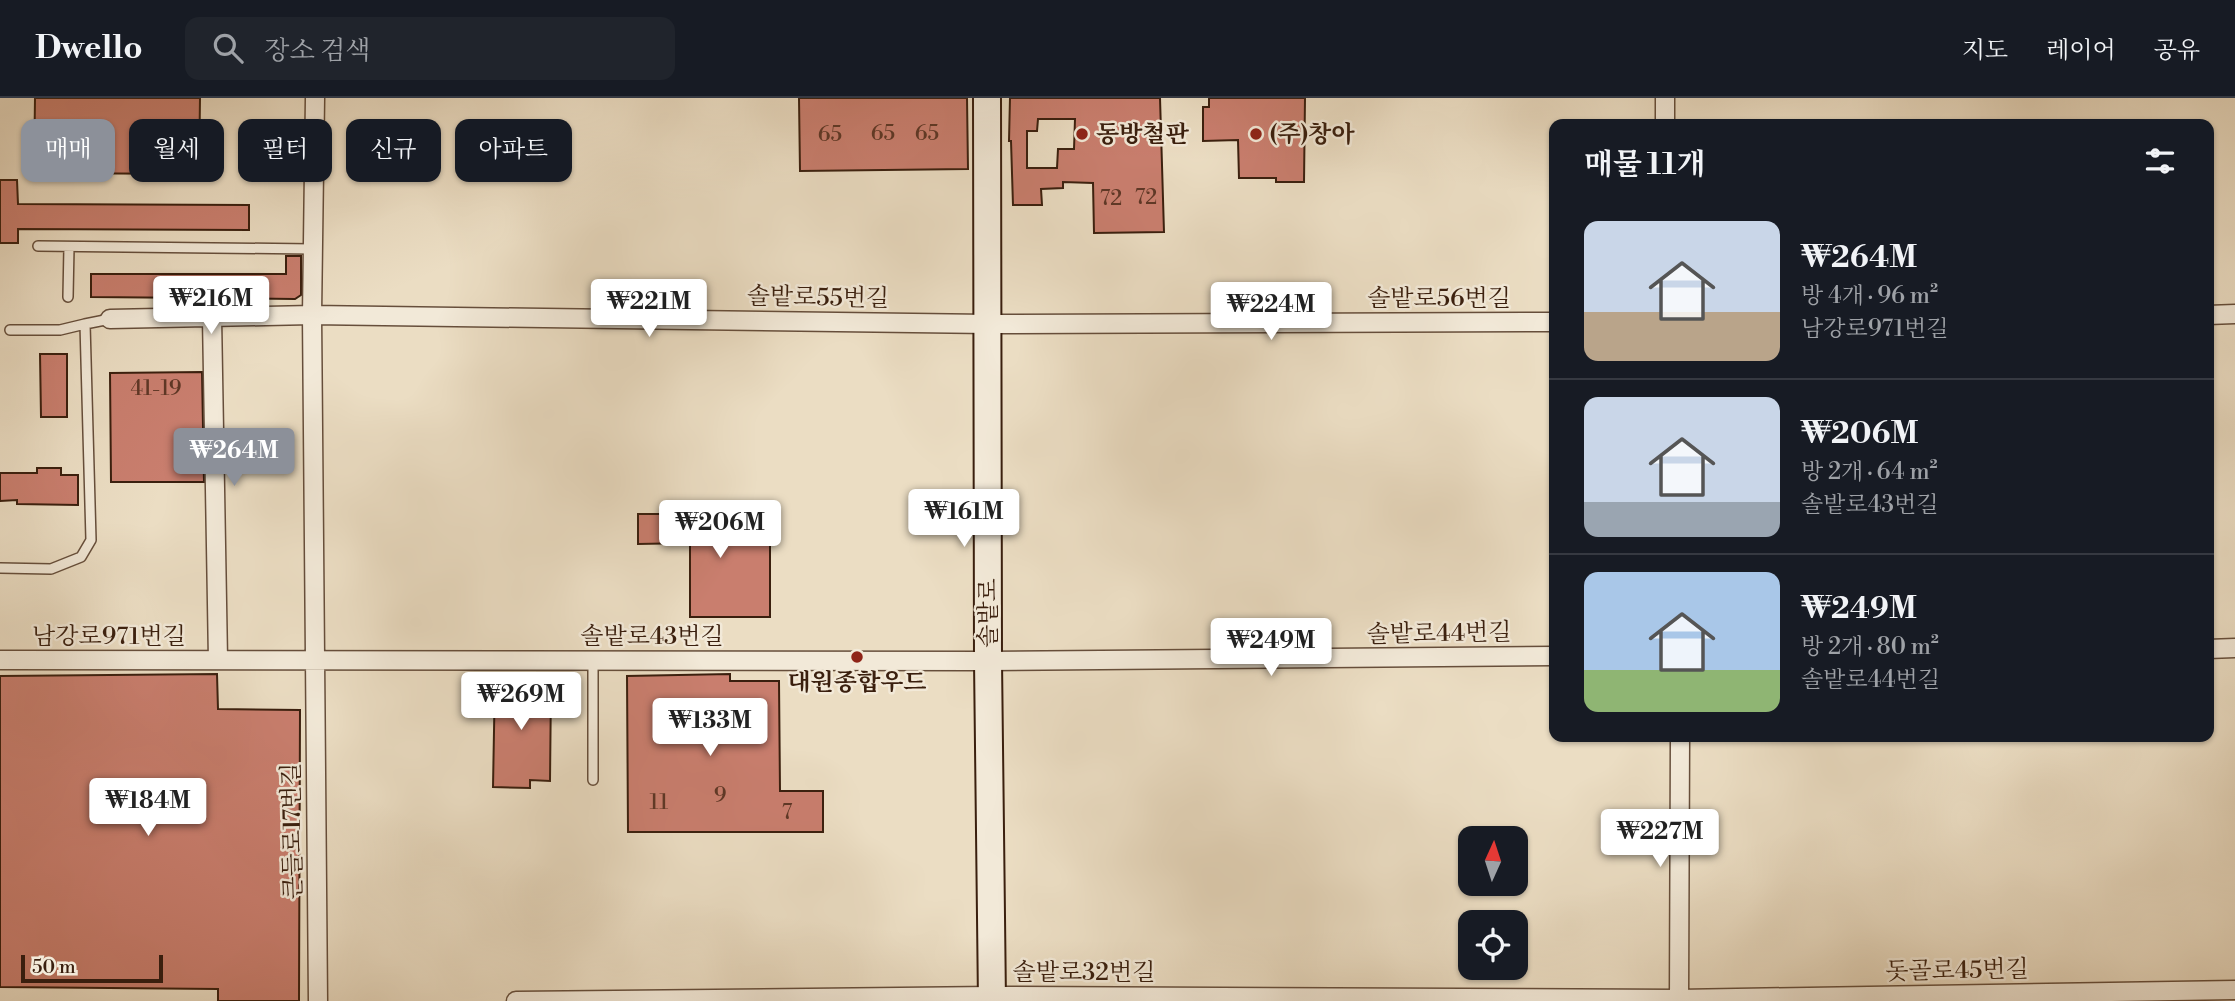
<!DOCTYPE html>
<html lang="ko">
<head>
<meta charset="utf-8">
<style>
	body { margin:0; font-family:"Libre Bodoni","Noto Serif KR",serif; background:#20242c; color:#f1f3f6; height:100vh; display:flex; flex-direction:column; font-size:26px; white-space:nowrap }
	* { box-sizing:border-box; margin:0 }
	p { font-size:23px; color:#9ea1a6 }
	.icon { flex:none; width:38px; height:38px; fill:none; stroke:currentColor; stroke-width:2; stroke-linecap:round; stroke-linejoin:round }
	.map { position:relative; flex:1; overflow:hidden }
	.details { position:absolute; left:1549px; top:21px; width:665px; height:623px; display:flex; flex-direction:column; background:#171b24; border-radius:14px; box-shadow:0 2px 5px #0004 }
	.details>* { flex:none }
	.hud { position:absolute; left:21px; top:21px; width:665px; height:63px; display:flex; gap:14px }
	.needle { width:46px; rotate:3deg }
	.controls { position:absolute; left:1458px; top:728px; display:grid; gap:14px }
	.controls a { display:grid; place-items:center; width:70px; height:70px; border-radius:14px; background:#171b24; box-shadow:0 2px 5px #0004; font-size:35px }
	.scale { position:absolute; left:21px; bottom:18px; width:142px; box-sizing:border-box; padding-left:7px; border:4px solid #3a1f0e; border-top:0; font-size:19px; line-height:24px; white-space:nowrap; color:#3a1f0e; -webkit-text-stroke:5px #f2e9d8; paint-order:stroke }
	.price { position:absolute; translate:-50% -60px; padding:0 16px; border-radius:7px; background:#fff; color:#222; font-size:23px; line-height:46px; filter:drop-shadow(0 2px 4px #0008) }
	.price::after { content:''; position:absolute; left:50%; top:42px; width:21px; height:16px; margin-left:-10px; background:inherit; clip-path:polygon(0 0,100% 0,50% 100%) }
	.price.selected { background:#8c9099; color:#fff }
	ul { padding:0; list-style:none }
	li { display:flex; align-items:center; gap:21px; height:175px; padding:0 35px }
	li+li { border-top:2px solid #363941 }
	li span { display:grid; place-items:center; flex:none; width:196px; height:140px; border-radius:14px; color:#555 }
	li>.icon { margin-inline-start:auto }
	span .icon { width:84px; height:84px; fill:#fffc; stroke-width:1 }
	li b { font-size:30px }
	h2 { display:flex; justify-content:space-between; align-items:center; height:84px; padding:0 35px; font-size:30px }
	.chip { padding:0 24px; border-radius:14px; background:#171b24; box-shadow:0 2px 5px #0004; font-size:24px; line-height:63px }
	.chip.selected { background:#8c9099; color:#fff }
	header { display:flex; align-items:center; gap:42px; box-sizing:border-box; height:98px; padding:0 35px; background:#171b24; border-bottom:2px solid #363941 }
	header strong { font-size:33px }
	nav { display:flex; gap:38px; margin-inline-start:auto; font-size:24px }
	.search { width:490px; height:63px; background:#20242c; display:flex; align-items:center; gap:18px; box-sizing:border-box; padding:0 24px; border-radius:14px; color:#9ea1a6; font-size:26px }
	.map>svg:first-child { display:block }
	.building { fill:#c97e6e; stroke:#3a1f0e; stroke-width:2; fill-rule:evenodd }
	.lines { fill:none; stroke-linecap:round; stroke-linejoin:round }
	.lane-casing { stroke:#664e3b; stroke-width:12 }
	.street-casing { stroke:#664e3b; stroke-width:21 }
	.secondary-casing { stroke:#3a1f0e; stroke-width:30 }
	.lane { stroke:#f2e9d8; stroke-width:9 }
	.street { stroke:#f2e9d8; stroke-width:18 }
	.secondary { stroke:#f2e9d8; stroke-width:26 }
	.poi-dot { fill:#8f2418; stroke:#f2e9d8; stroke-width:2.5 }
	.labels { text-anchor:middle; stroke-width:5; stroke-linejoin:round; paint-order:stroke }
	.number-label { font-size:21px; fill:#5e3726 }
	.poi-label { font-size:24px; font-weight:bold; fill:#3a1f0e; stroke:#f2e9d8; text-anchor:start }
	.street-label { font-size:24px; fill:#3a1f0e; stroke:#f2e9d8 }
</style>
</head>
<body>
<header>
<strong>Dwello</strong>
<div class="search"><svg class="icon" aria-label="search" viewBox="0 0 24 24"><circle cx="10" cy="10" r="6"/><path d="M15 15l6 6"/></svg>장소 검색</div>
<nav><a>지도</a><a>레이어</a><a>공유</a></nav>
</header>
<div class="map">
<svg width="2235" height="903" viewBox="0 0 2235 903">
	<rect width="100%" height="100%" fill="#ebddc3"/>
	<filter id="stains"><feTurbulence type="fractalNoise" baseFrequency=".00286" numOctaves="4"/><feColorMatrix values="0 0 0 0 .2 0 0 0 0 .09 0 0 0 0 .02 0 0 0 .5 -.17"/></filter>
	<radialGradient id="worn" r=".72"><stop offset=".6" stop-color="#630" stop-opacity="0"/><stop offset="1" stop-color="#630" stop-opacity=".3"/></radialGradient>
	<path class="building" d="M 35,0 L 200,0 L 199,76 L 34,75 Z
		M 799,0 L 967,0 L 968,71 L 800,73 Z
		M 1010,0 L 1160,0 L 1164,134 L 1094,135 L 1093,85 L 1063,84 L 1063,90 L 1041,91 L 1042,107 L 1013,107 L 1011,43 L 1009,43 ZM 1038,21 L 1075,21 L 1074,51 L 1058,51 L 1057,70 L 1027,70 L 1027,33 L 1037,33 Z
		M 1209,0 L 1305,0 L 1304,84 L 1276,84 L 1276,80 L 1239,80 L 1238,42 L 1203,43 L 1203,9 L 1209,9 Z
		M 0,82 L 17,82 L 18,106 L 249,107 L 249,132 L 18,131 L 18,145 L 0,145 Z
		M 286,158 L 301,158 L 301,197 L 295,201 L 91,199 L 91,176 L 286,176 Z
		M 40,256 L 67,256 L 67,319 L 41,319 Z
		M 202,274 L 204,384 L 111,384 L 110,275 Z
		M 37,370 L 61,370 L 61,377 L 78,377 L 78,407 L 17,406 L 17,402 L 0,403 L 0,375 L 37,375 Z
		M 638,416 L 770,416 L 770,519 L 690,519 L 690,445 L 638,446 Z
		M 217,576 L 218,611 L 300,612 L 299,903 L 218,903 L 218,891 L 0,889 L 0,578 Z
		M 730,576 L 730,583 L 779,583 L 780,693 L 823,693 L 823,734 L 628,734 L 627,578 Z
		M 495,578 L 529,578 L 528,587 L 551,587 L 550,683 L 530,682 L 530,690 L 493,689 Z"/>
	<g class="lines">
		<g class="lane-casing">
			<path id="lane" d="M 38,148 L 312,151
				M 68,199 L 69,149
				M 10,232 L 60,232 L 85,226
				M 0,470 L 51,471 L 81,459 L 91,442 L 85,226 L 110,221
				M 593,563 L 593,682"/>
		</g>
		<g class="street-casing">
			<path id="street" d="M 315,0 L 312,217 L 318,903
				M 1665,0 L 1665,26
				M 2208,217 L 2235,216
				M 212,219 L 218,562
				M 110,221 L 312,217 L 988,226 L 1554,224
				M 2208,551 L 2235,550
				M 0,562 L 988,563 L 1554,558
				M 516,903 L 992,898 L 1679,901 L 2235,892
				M 1679,903 L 1680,639"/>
		</g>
		<g class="secondary-casing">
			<path id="secondary" d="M 987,0 L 988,563 L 992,903"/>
		</g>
		<use href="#lane" class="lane"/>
		<use href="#street" class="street"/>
		<use href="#secondary" class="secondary"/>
	</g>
	<g class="poi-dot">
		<circle cx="1082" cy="36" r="7"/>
		<circle cx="1256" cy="36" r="7"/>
		<circle cx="857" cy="559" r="7"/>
	</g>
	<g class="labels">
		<g class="number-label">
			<text x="883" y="42">65</text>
			<text x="927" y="42">65</text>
			<text x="830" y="43">65</text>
			<text x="1146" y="106">72</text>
			<text x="1111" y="107">72</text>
			<text x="156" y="297">41-19</text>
			<text x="720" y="704">9</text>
			<text x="659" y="711">11</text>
			<text x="787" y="721">7</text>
		</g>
		<g class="poi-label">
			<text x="1096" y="44">동방철판</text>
			<text x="1270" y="44">(주)창아</text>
			<text x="857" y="592" text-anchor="middle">대원종합우드</text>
		</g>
		<g class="street-label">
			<text transform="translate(818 199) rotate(1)" y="8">솔밭로55번길</text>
			<text x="1439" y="208">솔밭로56번길</text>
			<text transform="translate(988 515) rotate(-90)" y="8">솔밭로</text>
			<text transform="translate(1439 535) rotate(-1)" y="8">솔밭로44번길</text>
			<text x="109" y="546">남강로971번길</text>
			<text x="652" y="546">솔밭로43번길</text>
			<text transform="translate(292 733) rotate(-91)" y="8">큰들로17번길</text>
			<text transform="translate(1957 872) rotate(-1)" y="8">돗골로45번길</text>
			<text x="1084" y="882">솔밭로32번길</text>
		</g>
	</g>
	<rect width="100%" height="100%" filter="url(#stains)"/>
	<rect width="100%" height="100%" fill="url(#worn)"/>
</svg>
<div class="controls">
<a><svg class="needle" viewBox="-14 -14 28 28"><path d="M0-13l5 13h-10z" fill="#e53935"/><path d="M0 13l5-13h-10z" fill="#9ea1a6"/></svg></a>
<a><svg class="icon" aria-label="locate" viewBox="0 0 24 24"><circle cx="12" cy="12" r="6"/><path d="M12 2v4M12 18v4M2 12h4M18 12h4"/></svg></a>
</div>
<div class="scale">50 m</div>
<b class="price" style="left:211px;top:238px">₩216M</b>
<b class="price" style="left:649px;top:241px">₩221M</b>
<b class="price" style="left:1271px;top:244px">₩224M</b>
<b class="price selected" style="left:234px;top:390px">₩264M</b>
<b class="price" style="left:964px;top:451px">₩161M</b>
<b class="price" style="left:720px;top:462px">₩206M</b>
<b class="price" style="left:1271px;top:580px">₩249M</b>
<b class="price" style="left:521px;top:634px">₩269M</b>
<b class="price" style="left:710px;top:660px">₩133M</b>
<b class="price" style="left:148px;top:740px">₩184M</b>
<b class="price" style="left:1660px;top:771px">₩227M</b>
<div class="hud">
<a class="chip selected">매매</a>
<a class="chip">월세</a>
<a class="chip">필터</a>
<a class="chip">신규</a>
<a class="chip">아파트</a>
</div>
<section class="details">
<h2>매물 11개<svg class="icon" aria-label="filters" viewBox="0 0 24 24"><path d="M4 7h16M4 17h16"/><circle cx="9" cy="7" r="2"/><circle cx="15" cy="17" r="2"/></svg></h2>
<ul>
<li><span style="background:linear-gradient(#c9d6e8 65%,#b9a48a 0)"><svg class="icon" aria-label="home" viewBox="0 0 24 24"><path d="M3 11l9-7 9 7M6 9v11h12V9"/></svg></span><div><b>₩264M</b><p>방 4개 · 96 m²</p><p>남강로971번길</p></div></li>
<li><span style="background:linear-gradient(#c9d6e8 75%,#9aa5b1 0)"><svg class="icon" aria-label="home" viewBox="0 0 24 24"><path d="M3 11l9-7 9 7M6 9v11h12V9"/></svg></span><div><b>₩206M</b><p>방 2개 · 64 m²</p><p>솔밭로43번길</p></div></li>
<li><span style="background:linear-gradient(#a9c7e8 70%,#8fb573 0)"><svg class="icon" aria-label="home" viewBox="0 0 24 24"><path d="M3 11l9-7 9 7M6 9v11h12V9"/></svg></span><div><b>₩249M</b><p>방 2개 · 80 m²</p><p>솔밭로44번길</p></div></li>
</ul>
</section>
</div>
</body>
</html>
